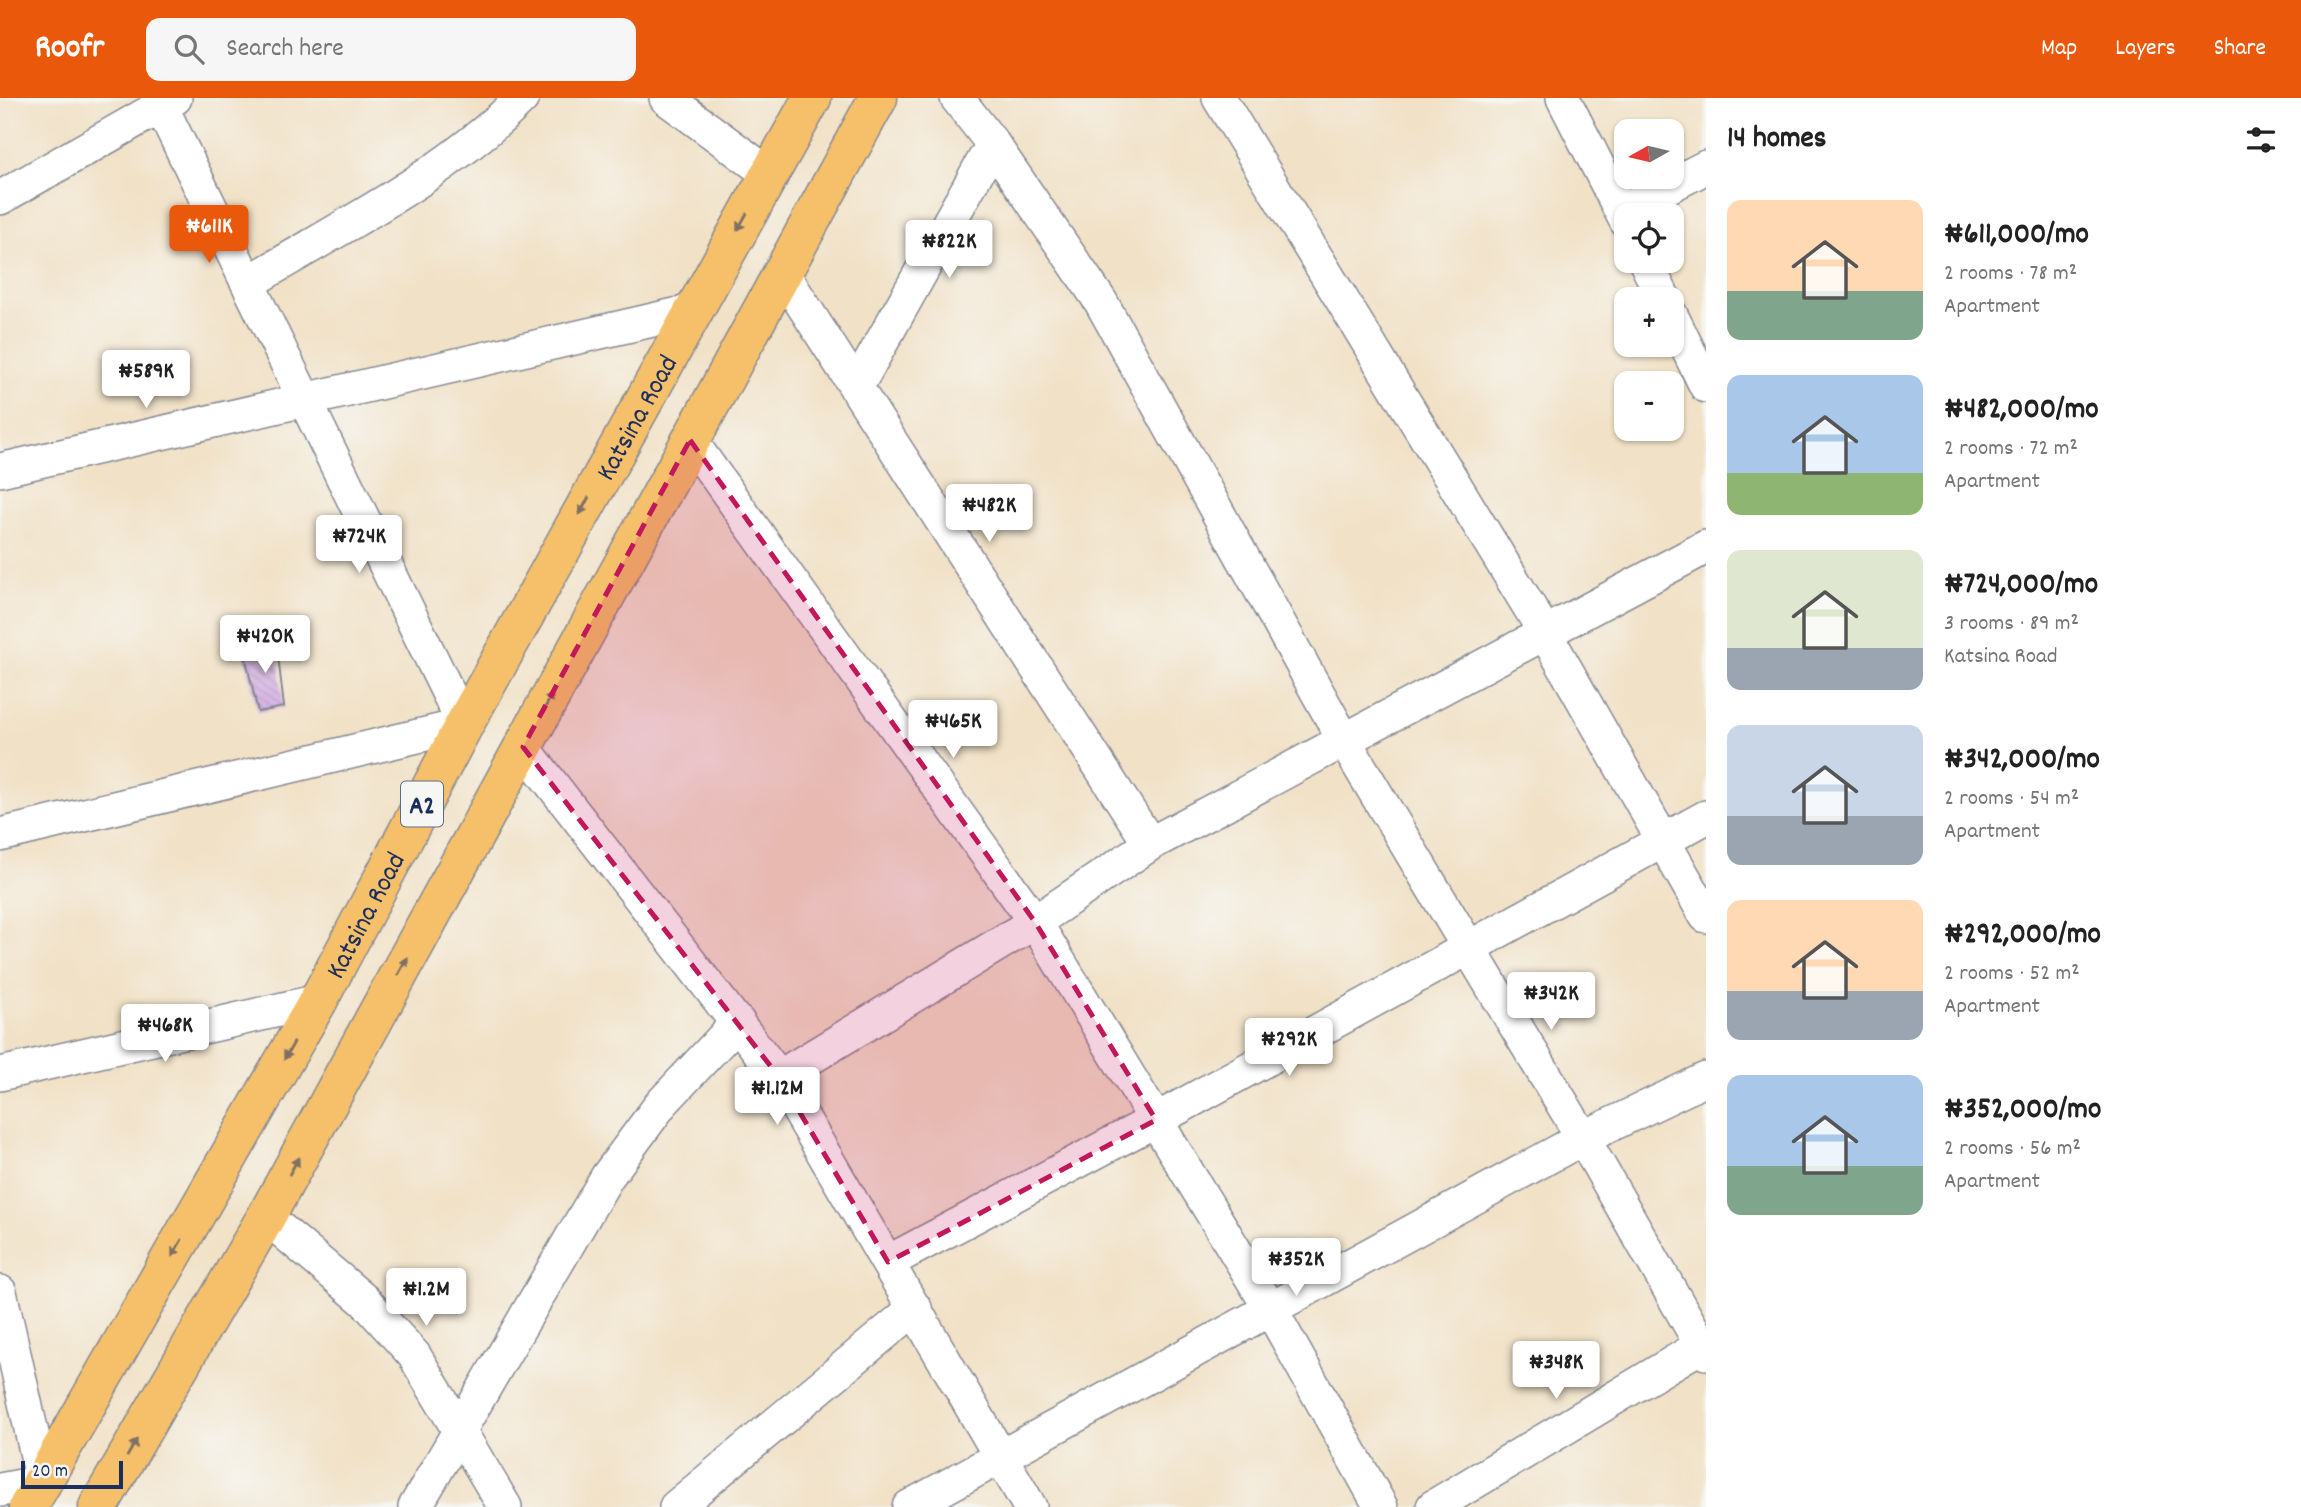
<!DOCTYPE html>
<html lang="en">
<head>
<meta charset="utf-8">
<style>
	body { margin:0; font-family:Dekko,sans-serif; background:#f6f6f6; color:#222; height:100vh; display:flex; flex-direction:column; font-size:26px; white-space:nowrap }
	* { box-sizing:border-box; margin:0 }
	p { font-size:23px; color:#767676 }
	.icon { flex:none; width:38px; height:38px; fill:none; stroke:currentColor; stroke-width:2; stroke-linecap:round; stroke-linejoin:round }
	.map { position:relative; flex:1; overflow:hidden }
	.drawer { display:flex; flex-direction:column; background:#fff; width:595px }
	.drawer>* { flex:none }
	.needle { width:46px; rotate:262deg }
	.buttons { position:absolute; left:1614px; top:21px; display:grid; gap:14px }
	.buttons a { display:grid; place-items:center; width:70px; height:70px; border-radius:14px; background:#fff; box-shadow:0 2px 5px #0004; font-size:35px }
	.scale { position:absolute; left:21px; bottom:18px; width:102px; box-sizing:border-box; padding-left:7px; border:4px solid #1b2f5e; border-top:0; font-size:19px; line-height:24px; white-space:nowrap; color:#1b2f5e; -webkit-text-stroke:5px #f6f6f2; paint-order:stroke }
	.price { position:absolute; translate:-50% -60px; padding:0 16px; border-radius:7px; background:#fff; color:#222; font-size:23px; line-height:46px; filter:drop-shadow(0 2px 4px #0008) }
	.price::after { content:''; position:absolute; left:50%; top:42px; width:21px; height:16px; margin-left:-10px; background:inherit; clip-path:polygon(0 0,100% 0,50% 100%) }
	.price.selected { background:#ea580c; color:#fff }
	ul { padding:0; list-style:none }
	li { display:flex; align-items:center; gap:21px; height:175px; padding:0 21px }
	li span { display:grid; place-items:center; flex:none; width:196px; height:140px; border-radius:14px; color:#555 }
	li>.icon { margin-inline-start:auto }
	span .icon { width:84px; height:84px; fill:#fffc; stroke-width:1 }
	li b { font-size:30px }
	h2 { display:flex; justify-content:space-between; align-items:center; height:84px; padding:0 21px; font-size:30px }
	header { display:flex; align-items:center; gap:42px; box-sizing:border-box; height:98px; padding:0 35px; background:#ea580c; color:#fff }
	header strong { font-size:33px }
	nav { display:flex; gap:38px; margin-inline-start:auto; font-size:24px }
	.search { width:490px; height:63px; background:#f6f6f6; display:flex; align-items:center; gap:18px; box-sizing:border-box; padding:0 24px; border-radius:14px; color:#767676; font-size:26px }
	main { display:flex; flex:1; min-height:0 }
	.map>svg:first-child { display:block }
	.building { fill:url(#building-back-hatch) }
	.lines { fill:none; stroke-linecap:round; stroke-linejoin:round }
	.minor-casing { stroke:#868892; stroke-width:36 }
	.trunk-casing { stroke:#868892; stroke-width:41 }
	.minor { stroke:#fff; stroke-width:33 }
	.trunk { stroke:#f6c06b; stroke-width:38 }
	.oneway { fill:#7e7064 }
	.marked { fill:#c2185b; fill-opacity:0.2; stroke:#c2185b; stroke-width:5; stroke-dasharray:14 9; stroke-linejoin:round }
	.labels { text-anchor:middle; stroke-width:5; stroke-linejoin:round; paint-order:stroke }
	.shield { fill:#f6f6f2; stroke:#5d6b8a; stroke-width:2 }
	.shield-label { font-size:26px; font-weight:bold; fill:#1b2f5e }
	.street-label { font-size:28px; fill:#1b2f5e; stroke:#f6f6f2 }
</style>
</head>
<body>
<header>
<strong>Roofr</strong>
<div class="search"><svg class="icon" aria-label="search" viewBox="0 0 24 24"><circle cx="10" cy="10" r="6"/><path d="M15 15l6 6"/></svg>Search here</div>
<nav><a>Map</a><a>Layers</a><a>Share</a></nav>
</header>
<main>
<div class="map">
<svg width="1706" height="1409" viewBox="0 0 1706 1409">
	<defs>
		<pattern id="building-back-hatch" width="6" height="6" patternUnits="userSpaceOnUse" patternTransform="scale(1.75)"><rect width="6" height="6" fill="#d1a9e0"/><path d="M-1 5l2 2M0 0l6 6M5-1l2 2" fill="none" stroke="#a98ab9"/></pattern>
	</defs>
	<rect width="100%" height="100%" fill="#f6f6f2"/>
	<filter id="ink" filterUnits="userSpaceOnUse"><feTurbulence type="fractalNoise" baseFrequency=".0143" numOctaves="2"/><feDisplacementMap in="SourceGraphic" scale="14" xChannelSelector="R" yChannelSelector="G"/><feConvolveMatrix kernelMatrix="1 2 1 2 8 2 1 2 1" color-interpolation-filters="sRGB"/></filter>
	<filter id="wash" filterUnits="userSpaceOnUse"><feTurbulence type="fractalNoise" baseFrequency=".00686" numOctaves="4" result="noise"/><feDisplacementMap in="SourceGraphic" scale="28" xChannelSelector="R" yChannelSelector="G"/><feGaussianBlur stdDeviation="1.57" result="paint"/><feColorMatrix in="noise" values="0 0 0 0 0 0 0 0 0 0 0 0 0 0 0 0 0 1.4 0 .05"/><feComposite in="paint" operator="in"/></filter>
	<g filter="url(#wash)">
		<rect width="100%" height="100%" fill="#f1e1c6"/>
		<g id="blocks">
			<path class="building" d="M 276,541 L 284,609 L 258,614 L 243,549 Z"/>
		</g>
	</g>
	<g filter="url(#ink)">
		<use href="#blocks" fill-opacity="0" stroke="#868892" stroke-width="2"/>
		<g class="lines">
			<g class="minor-casing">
				<path id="minor" d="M 666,0 L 769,76
					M 957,0 L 993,46 L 1101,204 L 1345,644 L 1583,1040 L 1706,1255
					M 1219,0 L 1544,533 L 1706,818
					M 1563,0 L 1626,123
					M 0,100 L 175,0
					M 1621,113 L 1706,69
					M 1645,163 L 1664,201
					M 783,176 L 1150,746
					M 248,185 C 341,129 444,78 522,0
					M 1671,217 L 1706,288
					M 856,290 L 993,46
					M 690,342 L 1035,824 L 1270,1210 L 1381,1409
					M 0,372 L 692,213
					M 523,649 L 779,979 L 1030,1409
					M 0,737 L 464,627 L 157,0
					M 0,976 L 318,903
					M 779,979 L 1035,824 L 1150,746 L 1706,449
					M 266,1119 L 365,1203 L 414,1257 L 505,1409
					M 888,1164 L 1156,1022 L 1706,719
					M 0,1194 L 43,1384 L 0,1392
					M 415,1409 L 607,1079 L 661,1006 L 738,924
					M 676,1409 L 915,1210
					M 909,1409 L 1583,1040 L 1706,981
					M 1433,1409 L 1706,1245"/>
			</g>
			<g class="trunk-casing">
				<g id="trunk">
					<path id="s1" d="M 28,1409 L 318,903 L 464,627 L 812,0"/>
					<path d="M 98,1409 L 266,1119 L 878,0"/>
				</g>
			</g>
			<use href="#minor" class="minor"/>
			<use href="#trunk" class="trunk"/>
		</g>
		<defs><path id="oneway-solid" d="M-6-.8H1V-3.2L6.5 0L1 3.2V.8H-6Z" transform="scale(1.75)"/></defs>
		<g class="oneway">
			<use href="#oneway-solid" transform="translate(742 124) rotate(120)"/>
			<use href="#oneway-solid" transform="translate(584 408) rotate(119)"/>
			<use href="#oneway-solid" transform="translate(548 604) rotate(-62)"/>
			<use href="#oneway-solid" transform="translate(403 868) rotate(-61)"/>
			<use href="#oneway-solid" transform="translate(289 953) rotate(120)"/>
			<use href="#oneway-solid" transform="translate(294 1068) rotate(-61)"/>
			<use href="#oneway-solid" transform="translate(177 1150) rotate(120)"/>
			<use href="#oneway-solid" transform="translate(132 1350) rotate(-60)"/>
		</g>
	</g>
	<path class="marked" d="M 690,342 L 1035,824 L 1156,1022 L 888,1164 L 779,979 L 523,649 Z"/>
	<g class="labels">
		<rect class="shield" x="401" y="683.5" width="42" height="45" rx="5"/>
		<g class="shield-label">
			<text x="422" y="715">A2</text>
		</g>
		<g class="street-label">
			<text dy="10" stroke="none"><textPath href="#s1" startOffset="1248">Katsina Road</textPath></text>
			<text dy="10" stroke="none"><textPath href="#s1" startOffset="681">Katsina Road</textPath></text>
		</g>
	</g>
</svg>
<div class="buttons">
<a><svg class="needle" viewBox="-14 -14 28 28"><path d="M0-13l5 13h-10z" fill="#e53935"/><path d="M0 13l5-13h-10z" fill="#767676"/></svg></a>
<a><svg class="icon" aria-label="locate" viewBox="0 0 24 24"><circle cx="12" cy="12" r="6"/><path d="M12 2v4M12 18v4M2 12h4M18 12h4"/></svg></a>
<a>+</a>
<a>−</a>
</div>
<div class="scale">20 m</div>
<b class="price selected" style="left:209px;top:167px">₦611K</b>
<b class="price" style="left:949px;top:182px">₦822K</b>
<b class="price" style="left:146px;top:312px">₦589K</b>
<b class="price" style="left:989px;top:446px">₦482K</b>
<b class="price" style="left:359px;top:477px">₦724K</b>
<b class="price" style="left:265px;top:577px">₦420K</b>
<b class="price" style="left:953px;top:662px">₦465K</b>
<b class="price" style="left:1551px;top:934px">₦342K</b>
<b class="price" style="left:165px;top:966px">₦468K</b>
<b class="price" style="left:1289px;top:980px">₦292K</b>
<b class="price" style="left:777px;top:1029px">₦1.12M</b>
<b class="price" style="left:1296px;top:1200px">₦352K</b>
<b class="price" style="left:426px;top:1230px">₦1.2M</b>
<b class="price" style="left:1556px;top:1303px">₦348K</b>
</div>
<section class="drawer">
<h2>14 homes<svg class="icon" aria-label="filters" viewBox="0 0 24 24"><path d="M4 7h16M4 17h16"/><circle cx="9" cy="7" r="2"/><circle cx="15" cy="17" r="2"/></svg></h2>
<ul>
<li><span style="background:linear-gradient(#ffd9b3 65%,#7fa58c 0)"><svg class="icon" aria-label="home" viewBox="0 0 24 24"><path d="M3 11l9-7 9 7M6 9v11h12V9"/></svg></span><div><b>₦611,000/mo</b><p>2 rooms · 78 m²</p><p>Apartment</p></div></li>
<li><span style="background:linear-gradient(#a9c7e8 70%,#8fb573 0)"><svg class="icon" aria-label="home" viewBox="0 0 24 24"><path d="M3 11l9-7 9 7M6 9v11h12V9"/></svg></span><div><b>₦482,000/mo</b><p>2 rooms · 72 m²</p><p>Apartment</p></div></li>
<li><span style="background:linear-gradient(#dfe7d0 70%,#9aa5b1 0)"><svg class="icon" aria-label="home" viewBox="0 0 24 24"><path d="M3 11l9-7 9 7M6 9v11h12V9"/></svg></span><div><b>₦724,000/mo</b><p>3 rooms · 89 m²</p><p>Katsina Road</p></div></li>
<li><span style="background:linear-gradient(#c9d6e8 65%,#9aa5b1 0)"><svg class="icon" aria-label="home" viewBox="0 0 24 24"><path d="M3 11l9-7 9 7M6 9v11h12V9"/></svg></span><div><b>₦342,000/mo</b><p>2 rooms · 54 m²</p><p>Apartment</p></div></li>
<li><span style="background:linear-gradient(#ffd9b3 65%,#9aa5b1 0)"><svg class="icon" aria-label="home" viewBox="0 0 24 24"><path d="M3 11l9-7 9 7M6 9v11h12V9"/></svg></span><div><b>₦292,000/mo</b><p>2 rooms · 52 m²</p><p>Apartment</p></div></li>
<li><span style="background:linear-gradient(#a9c7e8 65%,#7fa58c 0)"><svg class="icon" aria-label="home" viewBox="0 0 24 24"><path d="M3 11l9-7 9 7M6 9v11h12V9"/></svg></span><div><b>₦352,000/mo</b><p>2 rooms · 56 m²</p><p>Apartment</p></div></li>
</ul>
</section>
</main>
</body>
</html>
